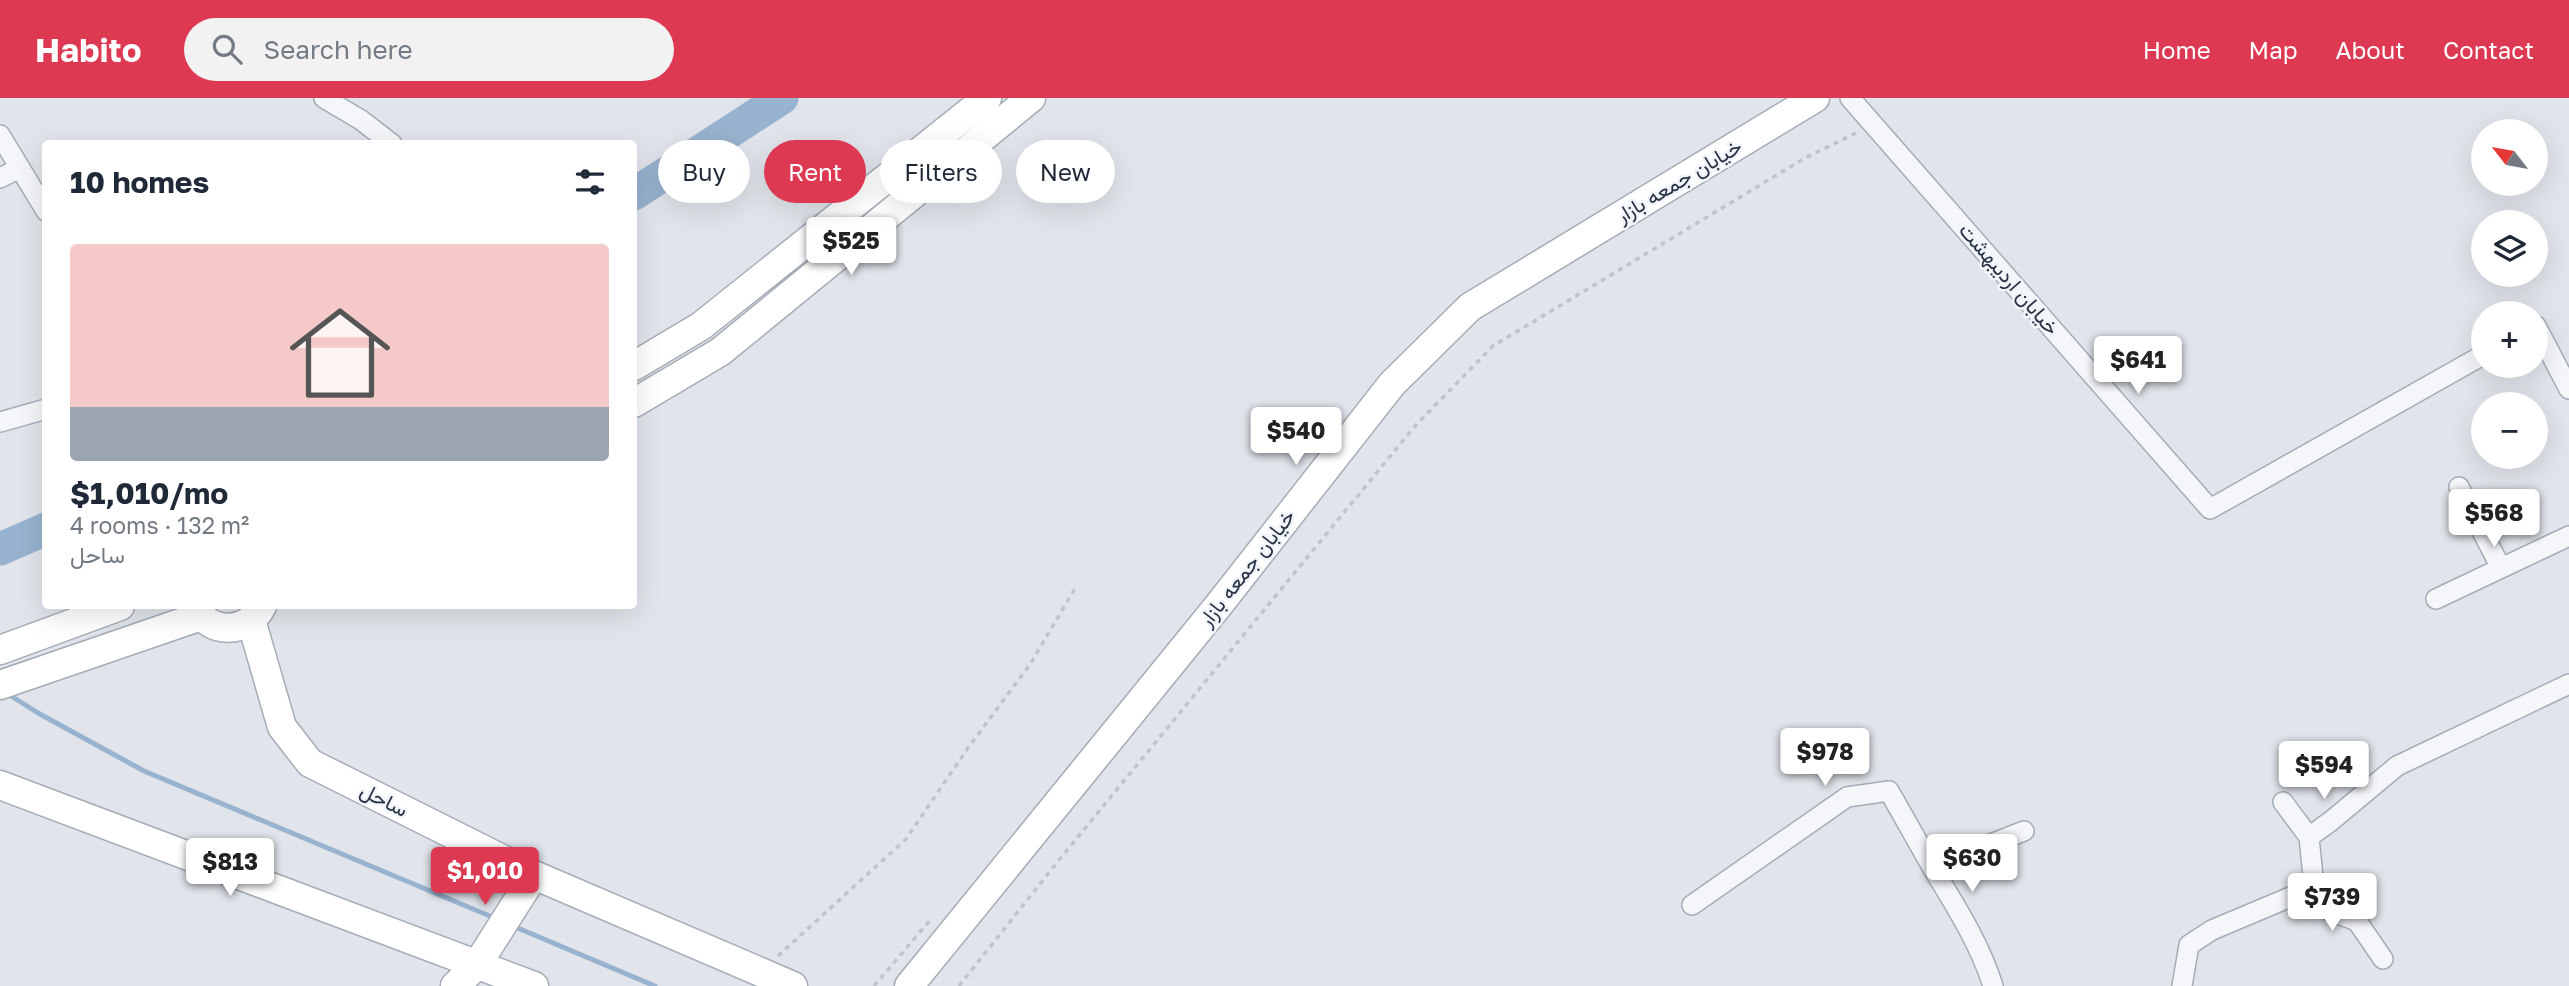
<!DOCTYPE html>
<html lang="en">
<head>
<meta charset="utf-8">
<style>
	body { margin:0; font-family:"Golos Text",Vazirmatn,sans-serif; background:#f2f2f3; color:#1f2937; height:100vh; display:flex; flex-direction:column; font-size:26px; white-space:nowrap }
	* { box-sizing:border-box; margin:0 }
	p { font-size:23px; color:#747a83 }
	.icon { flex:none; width:38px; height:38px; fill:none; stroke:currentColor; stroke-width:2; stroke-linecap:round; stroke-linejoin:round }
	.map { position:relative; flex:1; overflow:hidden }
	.sheet { position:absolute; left:42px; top:42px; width:595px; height:469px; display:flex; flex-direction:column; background:#fff; border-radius:7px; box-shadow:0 7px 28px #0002 }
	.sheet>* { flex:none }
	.hud { position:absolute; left:658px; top:42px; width:665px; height:63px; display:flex; gap:14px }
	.needle { width:46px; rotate:301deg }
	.controls { position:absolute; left:2471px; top:21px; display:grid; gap:14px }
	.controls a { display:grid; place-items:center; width:77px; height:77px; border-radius:50%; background:#fff; box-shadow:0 7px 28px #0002; font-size:35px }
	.price { position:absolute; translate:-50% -60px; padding:0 16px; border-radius:7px; background:#fff; color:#222; font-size:23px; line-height:46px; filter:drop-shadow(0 2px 4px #0008) }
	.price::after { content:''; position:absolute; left:50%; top:42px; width:21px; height:16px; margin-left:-10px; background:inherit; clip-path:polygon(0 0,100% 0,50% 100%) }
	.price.active { background:#de3952; color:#fff }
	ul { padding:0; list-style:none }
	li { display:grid; align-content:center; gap:14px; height:371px; padding:0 28px }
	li+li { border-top:2px solid #e0e1e3 }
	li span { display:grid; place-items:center; height:217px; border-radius:7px; color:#555 }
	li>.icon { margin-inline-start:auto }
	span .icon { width:126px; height:126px; fill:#fffc; stroke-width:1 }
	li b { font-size:30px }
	h2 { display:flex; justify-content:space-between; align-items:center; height:84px; padding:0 28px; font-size:30px }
	.tag { padding:0 24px; border-radius:32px; background:#fff; box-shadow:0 7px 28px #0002; font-size:24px; line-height:63px }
	.tag.active { background:#de3952; color:#fff }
	header { display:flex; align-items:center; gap:42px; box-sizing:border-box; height:98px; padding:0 35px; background:#de3952; color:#fff }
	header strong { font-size:33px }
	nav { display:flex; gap:38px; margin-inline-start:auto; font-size:24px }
	.search { width:490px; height:63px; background:#f2f2f3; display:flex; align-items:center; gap:18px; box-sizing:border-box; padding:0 24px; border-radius:38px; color:#747a83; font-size:26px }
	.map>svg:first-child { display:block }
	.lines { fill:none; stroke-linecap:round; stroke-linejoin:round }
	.stream { stroke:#98b3cf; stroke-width:5 }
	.river { stroke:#98b3cf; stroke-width:33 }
	.street-casing { stroke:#a5acb6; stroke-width:22 }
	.secondary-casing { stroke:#a5acb6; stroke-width:31 }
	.path { stroke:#bfc3ca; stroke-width:3.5; stroke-dasharray:5 5; stroke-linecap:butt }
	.street { stroke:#f4f6f9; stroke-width:19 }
	.secondary { stroke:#fff; stroke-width:28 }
	.labels { text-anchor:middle; stroke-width:5; stroke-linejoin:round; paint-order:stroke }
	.street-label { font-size:21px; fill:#273245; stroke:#f1f4f8 }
</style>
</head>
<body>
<header>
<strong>Habito</strong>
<div class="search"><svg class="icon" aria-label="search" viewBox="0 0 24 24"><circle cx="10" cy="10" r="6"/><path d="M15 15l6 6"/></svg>Search here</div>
<nav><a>Home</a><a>Map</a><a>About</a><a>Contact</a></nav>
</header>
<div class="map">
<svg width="2569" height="888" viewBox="0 0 2569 888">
	<rect width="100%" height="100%" fill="#e1e5eb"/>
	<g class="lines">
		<path class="stream" d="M 8,596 L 38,615 L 144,673 L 497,821
			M 513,828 L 655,888"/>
		<path class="river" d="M 634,96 L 782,0
			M 0,451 L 46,431"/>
		<g class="street-casing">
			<path id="street" d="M 324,0 L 361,22 L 392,46
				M 1850,0 L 2210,411 L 2483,257
				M 0,37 L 46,113
				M 0,80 L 20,70
				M 2536,228 L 2569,291
				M 0,324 L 46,311
				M 2459,389 L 2501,470
				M 2436,501 L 2569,438
				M 2283,704 L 2309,739
				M 2314,789 L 2330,813 L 2357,823 L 2383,861
				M 1692,807 L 1847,699 L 1889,693 L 1932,769
				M 1993,888 C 1980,846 1955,807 1932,769 L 2024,733
				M 2182,888 L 2189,847 L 2212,832 L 2314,789 L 2309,739 L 2331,723 L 2397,668 L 2569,586"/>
		</g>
		<g class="secondary-casing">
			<path id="secondary" d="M 634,268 L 701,228 L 987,0
				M 634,305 L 720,254 L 1031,0
				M 195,508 C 209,538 248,536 262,508
				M 251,522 L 282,629 L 310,665 L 534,777 L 793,888
				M 0,552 L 120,508
				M 0,587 L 201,518
				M 0,687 L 534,888
				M 455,888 L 477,867 L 534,777
				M 909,888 L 1218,508 L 1392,286 L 1470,209 L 1815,0"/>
		</g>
		<path class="path" d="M 778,858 L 906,741 L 968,650 L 1031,565 L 1077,487
			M 874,888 L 932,820
			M 959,888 L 1059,762 L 1415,328 L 1493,248 L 1805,60 L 1856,35"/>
		<use href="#street" class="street"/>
		<use href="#secondary" class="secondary"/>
	</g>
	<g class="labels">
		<g class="street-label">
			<text transform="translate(1679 83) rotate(-31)" y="7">خیابان جمعه بازار</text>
			<text transform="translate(2009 181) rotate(49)" y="7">خیابان اردیبهشت</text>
			<text transform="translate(1247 470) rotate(-52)" y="7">خیابان جمعه بازار</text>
			<text transform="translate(384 702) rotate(27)" y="7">ساحل</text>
		</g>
	</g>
</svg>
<div class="controls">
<a><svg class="needle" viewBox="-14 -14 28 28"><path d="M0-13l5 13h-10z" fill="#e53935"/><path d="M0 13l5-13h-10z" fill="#747a83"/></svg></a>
<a><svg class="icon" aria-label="layers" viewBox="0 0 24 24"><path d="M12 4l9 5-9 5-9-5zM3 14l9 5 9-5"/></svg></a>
<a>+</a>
<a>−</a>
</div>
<b class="price" style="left:851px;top:179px">$525</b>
<b class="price" style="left:2138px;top:298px">$641</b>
<b class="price" style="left:1296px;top:369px">$540</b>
<b class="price" style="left:2494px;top:451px">$568</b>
<b class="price" style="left:1825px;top:690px">$978</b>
<b class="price" style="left:2324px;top:703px">$594</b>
<b class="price" style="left:1972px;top:796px">$630</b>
<b class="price" style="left:230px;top:800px">$813</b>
<b class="price active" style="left:485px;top:809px">$1,010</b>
<b class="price" style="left:2332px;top:835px">$739</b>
<div class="hud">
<a class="tag">Buy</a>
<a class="tag active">Rent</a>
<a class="tag">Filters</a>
<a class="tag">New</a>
</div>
<section class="sheet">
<h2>10 homes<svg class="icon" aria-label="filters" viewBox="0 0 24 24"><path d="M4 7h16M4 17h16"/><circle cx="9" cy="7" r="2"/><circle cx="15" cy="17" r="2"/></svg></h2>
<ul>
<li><span style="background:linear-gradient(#f6c9c9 75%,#9aa5b1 0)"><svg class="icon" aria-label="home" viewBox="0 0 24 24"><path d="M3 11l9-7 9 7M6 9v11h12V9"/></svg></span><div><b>$1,010/mo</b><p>4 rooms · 132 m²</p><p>ساحل</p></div></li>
</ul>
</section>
</div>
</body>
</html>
